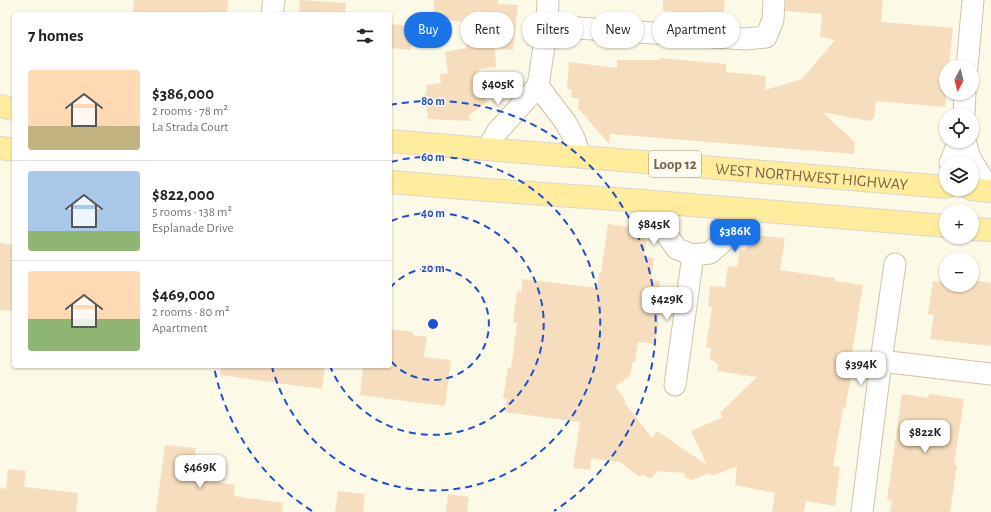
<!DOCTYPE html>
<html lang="en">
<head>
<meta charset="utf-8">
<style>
	body { margin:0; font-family:"Alegreya Sans",sans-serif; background:#f6f6f6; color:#202124; height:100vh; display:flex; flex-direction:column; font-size:15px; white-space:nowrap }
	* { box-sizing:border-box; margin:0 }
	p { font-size:13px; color:#757577 }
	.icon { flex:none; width:22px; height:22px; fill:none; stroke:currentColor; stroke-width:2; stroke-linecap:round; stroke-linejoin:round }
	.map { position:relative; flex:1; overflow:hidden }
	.panel { position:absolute; left:12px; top:12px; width:380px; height:356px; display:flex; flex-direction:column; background:#fff; border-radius:4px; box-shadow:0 1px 3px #0004 }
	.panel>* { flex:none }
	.guide { position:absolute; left:404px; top:12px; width:380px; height:36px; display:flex; gap:8px }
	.needle { width:26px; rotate:187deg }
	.fabs { position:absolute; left:939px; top:60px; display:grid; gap:8px }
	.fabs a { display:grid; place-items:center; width:40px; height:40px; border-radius:50%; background:#fff; box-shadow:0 1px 3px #0004; font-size:20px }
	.price { position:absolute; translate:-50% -34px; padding:0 9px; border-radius:8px; background:#fff; color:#222; font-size:13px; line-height:26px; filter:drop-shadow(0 1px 2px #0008) }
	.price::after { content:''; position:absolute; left:50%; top:24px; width:12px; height:9px; margin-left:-6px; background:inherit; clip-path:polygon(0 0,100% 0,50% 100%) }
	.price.current { background:#1a73e8; color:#fff }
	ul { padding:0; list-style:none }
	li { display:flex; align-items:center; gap:12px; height:100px; padding:0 16px }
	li+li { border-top:1px solid #e0e0e0 }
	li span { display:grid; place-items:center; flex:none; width:112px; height:80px; border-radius:4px; color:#555 }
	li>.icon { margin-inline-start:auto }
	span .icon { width:48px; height:48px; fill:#fffc; stroke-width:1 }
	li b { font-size:17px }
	h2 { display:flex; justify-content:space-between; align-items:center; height:48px; padding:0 16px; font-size:17px }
	.tag { padding:0 14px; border-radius:18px; background:#fff; box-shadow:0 1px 3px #0004; font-size:14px; line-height:36px }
	.tag.current { background:#1a73e8; color:#fff }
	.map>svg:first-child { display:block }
	.building { fill:#f5ddbd }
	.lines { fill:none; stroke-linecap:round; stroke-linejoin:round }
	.minor-casing { stroke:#d0c2ab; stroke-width:23 }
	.major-casing { stroke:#dcd6d0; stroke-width:24 }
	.minor { stroke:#fff; stroke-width:21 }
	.major { stroke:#ffec9c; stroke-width:22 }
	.ring { fill:none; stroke:#1d4ed8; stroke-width:2; stroke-dasharray:7 5 }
	.labels { text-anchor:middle; stroke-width:3; stroke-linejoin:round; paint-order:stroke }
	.shield { fill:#fffbee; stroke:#a1917a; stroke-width:1 }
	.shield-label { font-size:15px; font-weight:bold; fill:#796349 }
	.street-label { font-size:16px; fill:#796349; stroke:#fffbee }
	.centre { fill:#1d4ed8; stroke:#fffbee; stroke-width:2 }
	.ring-label { font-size:12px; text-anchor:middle; font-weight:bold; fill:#1d4ed8; stroke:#fffbee; stroke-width:3; stroke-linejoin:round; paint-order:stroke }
</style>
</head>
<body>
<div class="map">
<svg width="991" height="512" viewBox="0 0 991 512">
	<rect width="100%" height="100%" fill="#fdf9e7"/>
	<path class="building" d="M 134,0 L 228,0 L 227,14 L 133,14 Z
		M 300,0 L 346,3 L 345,14 L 299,14 Z
		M 434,0 L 498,0 L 498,4 L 518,5 L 513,50 L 495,48 L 496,67 L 479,69 L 482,94 L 488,102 L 469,115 L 470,121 L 428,119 L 425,92 L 427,92 L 426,85 L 441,83 L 440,74 L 448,73 L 445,52 L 466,48 L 467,22 L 433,19 Z
		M 663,0 L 725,0 L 723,16 L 663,11 Z
		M 786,0 L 883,0 L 881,22 L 953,28 L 949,67 L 946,67 L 946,93 L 945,107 L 876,101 L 874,118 L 869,121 L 822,112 L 855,142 L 854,154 L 610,134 L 609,144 L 578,108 L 579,98 L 571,98 L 572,90 L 567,89 L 569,62 L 617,68 L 617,60 L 659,60 L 660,58 L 726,64 L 726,72 L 766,76 L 765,90 L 802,79 L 835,40 L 820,37 L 822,14 L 785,11 Z
		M 390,24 L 413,26 L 411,50 L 390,48 Z
		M 608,224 L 636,228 L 646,241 L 644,256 L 654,258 L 651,280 L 660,281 L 657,308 L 660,309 L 655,344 L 638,342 L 635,362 L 633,361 L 630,376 L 615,386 L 626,401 L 624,402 L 652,438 L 657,431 L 707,465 L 691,431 L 723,417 L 720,413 L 757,377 L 717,371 L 718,364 L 710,359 L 711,348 L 706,347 L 712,307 L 708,306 L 710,286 L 725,287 L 728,266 L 737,267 L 740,250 L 746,250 L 749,242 L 755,235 L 785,238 L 780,270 L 835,278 L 835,281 L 863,285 L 852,353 L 855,353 L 849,387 L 845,409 L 843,408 L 833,466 L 840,467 L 835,506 L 806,501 L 804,512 L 772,512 L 775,493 L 735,485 L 737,466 L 712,476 L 710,473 L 691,480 L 685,477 L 684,473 L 659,471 L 650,479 L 645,475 L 638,476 L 620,462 L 591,458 L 590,470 L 573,468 L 580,422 L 505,412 L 507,399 L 503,398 L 508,368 L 511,368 L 517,323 L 513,322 L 517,291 L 521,292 L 523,279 L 597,288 L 599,273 L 601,273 Z
		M 0,243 L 14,245 L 14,311 L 0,310 Z
		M 972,280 L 991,283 L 991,346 L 930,339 L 934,315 L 928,314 L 933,281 L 946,282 L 946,285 L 972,286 Z
		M 390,329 L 413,332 L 413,335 L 427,337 L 424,357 L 451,360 L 445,406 L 360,395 L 363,366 L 390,366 Z
		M 221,366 L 325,366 L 322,389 L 220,375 Z
		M 902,394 L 928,398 L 929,394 L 964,399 L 954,465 L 957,465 L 950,512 L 890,512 L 892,501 L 887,500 Z
		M 165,445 L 196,448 L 192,479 L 235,485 L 234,496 L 283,503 L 282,512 L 156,512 Z
		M 8,469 L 26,471 L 24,487 L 78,493 L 76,512 L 0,512 L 0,488 L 6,489 Z
		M 338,491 L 365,494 L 363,512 L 335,512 Z
		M 448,494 L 469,497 L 467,512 L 446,512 Z"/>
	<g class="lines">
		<g class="minor-casing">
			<path id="minor" d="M 272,14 L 274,0
				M 547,26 L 745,39 L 766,37 L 773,20 L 774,0
				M 967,67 L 973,0
				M 538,86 L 566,123 L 574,138 L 580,156
				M 964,115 L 965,93
				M 965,141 L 970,158 L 990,191
				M 487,149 L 497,132 L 538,86 L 547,26 L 548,0
				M 950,163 L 959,141
				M 643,201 L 677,249 L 693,255 L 710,253 L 758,210
				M 881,361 L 991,374
				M 675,385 L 693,255
				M 862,512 L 881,361 L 895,264"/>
		</g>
		<g class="major-casing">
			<g id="major">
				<path d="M 0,106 L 14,109"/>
				<path id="s1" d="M 390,141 L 946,187"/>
				<path d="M 0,148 L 14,150"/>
				<path d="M 390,182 L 488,190 L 643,201 L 946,226"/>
				<path d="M 971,189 L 991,191"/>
				<path d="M 972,229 L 991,230"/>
			</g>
		</g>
		<use href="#minor" class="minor"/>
		<use href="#major" class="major"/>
	</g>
	<g class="ring">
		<path d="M390 288A56 56 0 1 1 390 360"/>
		<path d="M391 221A111 111 0 1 1 330 366"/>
		<path d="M391 162A167 167 0 1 1 272 367"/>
		<path d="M312 511A223 223 0 0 1 214 367M390 105A223 223 0 0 1 554 511"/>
	</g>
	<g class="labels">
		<rect class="shield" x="649" y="151" width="52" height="26" rx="3"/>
		<g class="shield-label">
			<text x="675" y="169">Loop 12</text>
		</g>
		<g class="street-label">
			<text dy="6" stroke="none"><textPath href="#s1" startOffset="423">WEST NORTHWEST HIGHWAY</textPath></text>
		</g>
	</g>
	<circle cx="433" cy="324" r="6" class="centre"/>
	<g class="ring-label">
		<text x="433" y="105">80 m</text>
		<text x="433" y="161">60 m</text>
		<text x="433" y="217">40 m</text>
		<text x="433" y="272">20 m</text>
	</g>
</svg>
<div class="fabs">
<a><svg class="needle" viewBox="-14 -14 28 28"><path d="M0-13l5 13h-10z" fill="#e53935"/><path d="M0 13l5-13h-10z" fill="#757577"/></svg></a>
<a><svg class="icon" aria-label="locate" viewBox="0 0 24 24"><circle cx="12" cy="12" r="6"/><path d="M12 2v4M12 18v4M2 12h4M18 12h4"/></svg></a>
<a><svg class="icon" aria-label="layers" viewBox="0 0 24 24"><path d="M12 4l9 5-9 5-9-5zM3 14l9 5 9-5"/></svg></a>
<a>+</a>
<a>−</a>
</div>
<b class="price" style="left:498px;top:106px">$405K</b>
<b class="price" style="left:654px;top:246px">$845K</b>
<b class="price current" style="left:735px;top:253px">$386K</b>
<b class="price" style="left:667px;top:321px">$429K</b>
<b class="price" style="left:861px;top:386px">$394K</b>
<b class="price" style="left:925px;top:454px">$822K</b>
<b class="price" style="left:200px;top:489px">$469K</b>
<div class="guide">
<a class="tag current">Buy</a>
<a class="tag">Rent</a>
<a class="tag">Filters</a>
<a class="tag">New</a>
<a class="tag">Apartment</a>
</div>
<section class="panel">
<h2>7 homes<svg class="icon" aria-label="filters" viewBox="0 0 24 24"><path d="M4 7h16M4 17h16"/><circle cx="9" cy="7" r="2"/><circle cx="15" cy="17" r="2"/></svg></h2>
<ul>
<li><span style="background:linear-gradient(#ffd9b3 70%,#c2b280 0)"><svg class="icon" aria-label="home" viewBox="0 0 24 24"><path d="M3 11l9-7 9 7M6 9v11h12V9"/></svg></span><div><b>$386,000</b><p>2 rooms · 78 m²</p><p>La Strada Court</p></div></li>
<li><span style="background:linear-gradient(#a9c7e8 75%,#8fb573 0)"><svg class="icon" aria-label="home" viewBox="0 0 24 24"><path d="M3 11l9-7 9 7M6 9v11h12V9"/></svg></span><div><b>$822,000</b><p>5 rooms · 138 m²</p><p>Esplanade Drive</p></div></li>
<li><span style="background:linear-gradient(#ffd9b3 60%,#8fb573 0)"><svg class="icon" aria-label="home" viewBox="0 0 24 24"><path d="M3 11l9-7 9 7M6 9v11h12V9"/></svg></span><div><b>$469,000</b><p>2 rooms · 80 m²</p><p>Apartment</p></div></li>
</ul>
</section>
</div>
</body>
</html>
